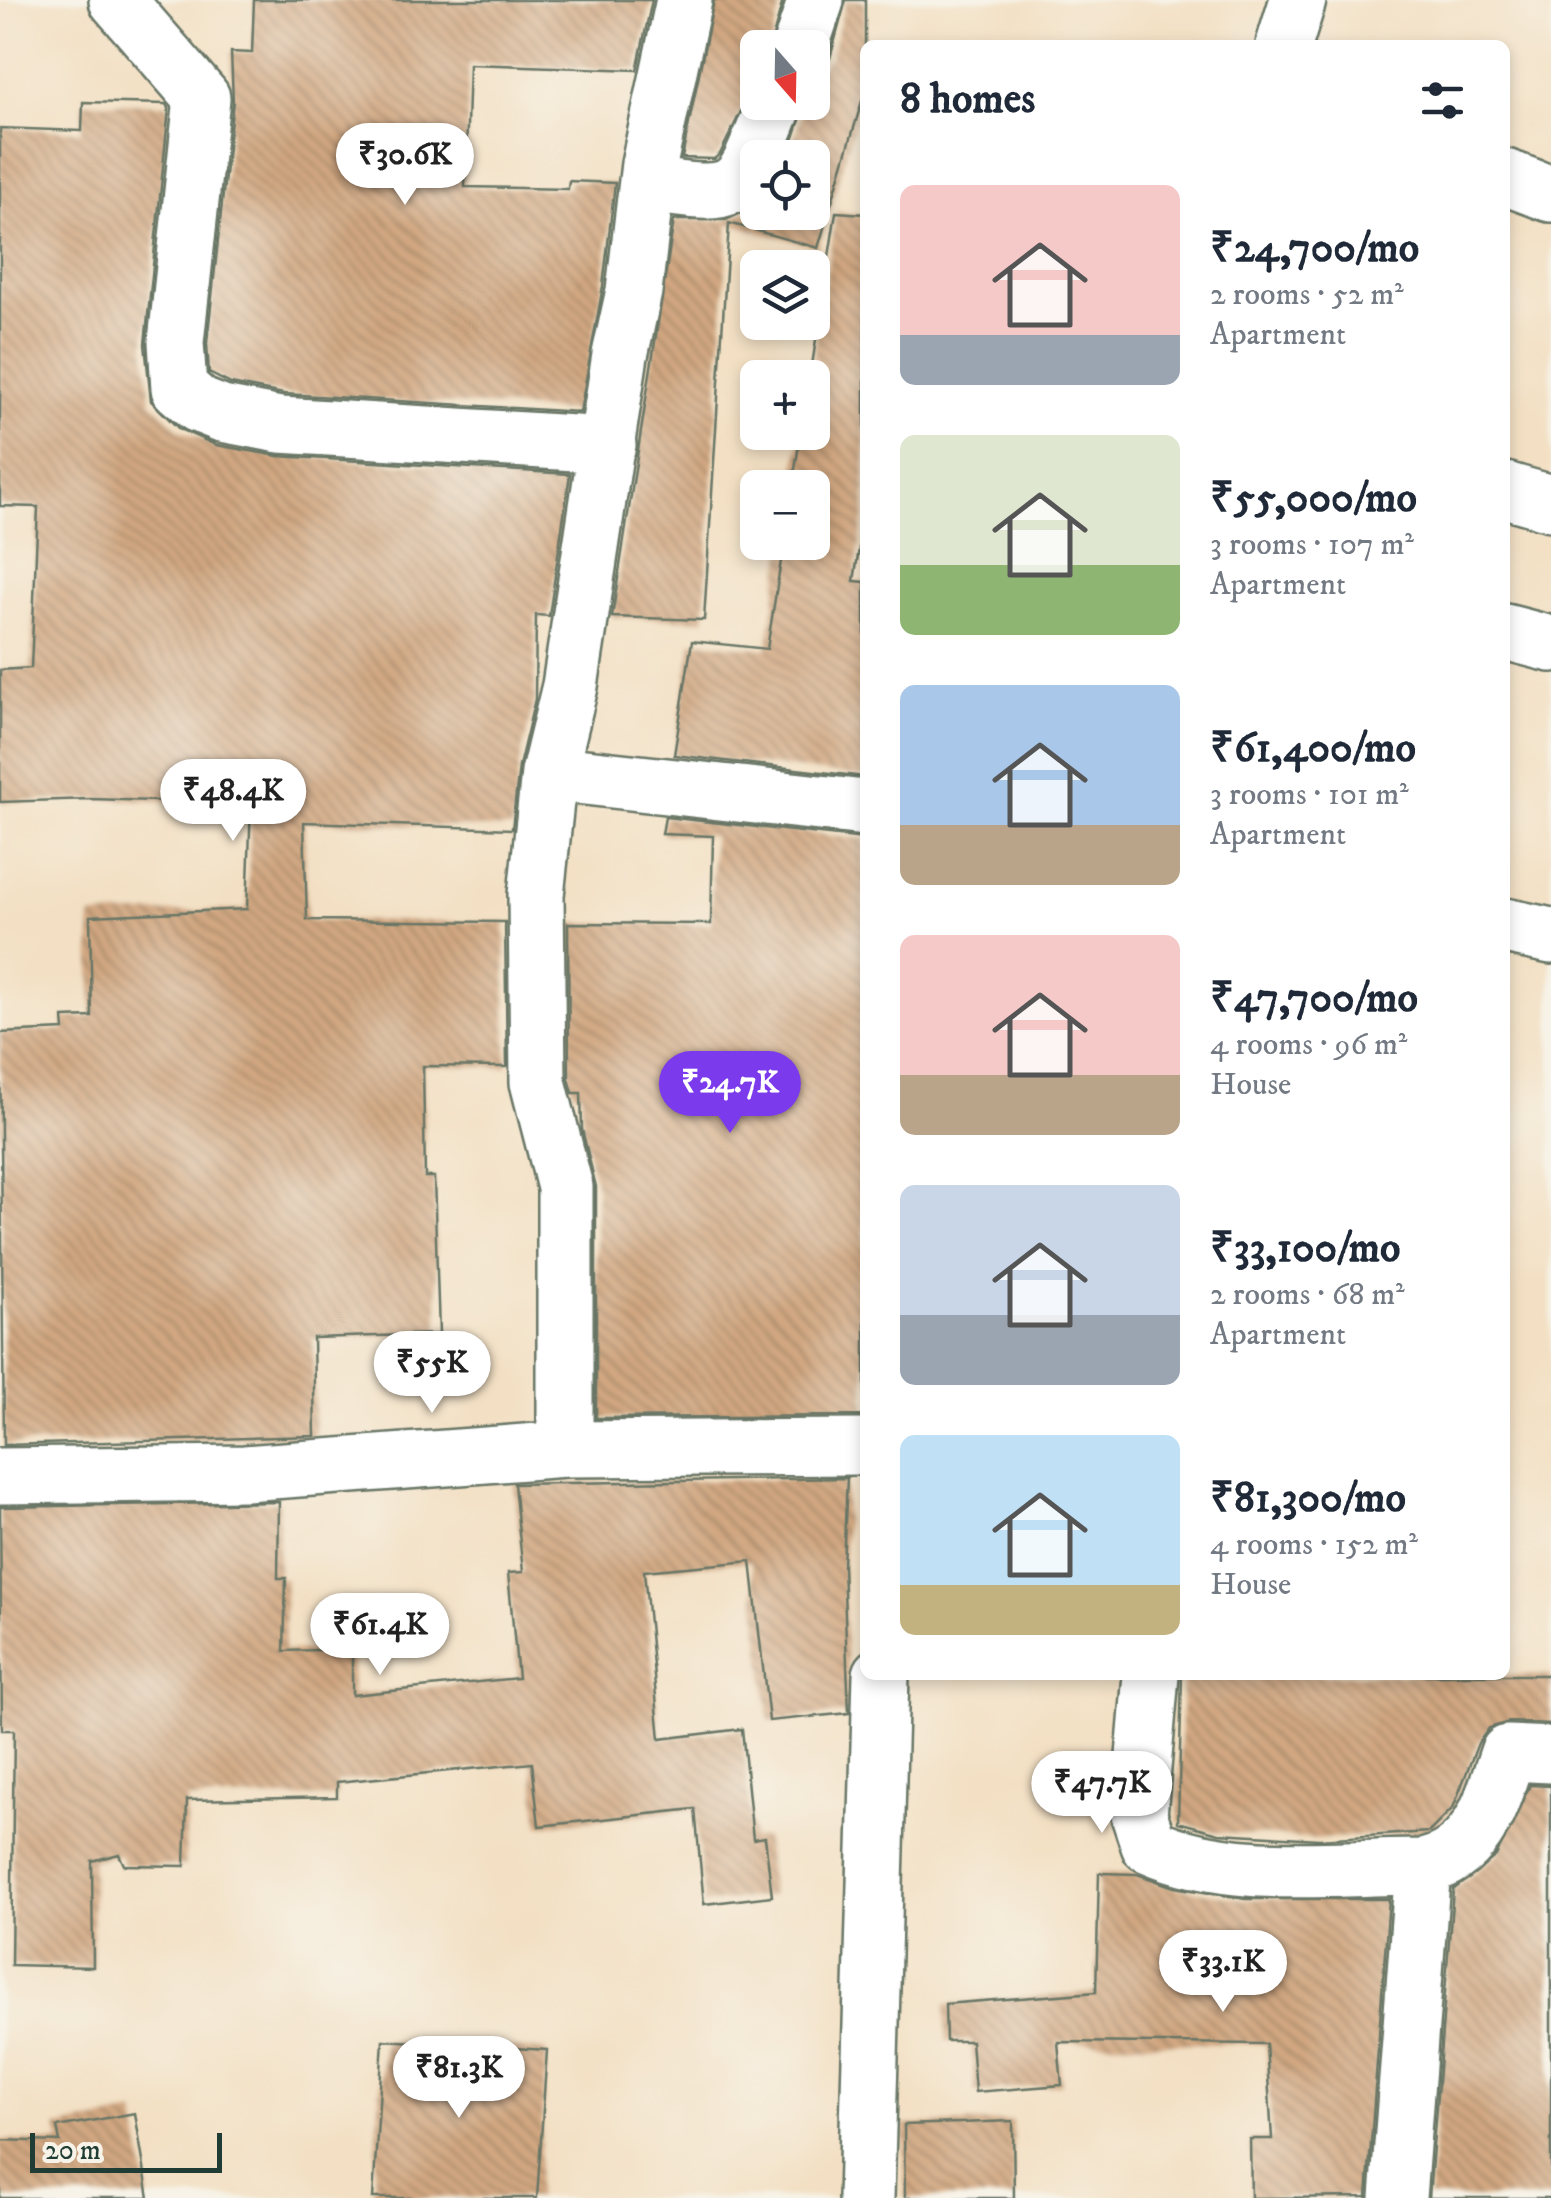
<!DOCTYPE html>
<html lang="en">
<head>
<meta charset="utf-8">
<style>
	body { margin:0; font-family:"IM FELL DW Pica",serif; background:#f6f6f7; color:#1f2937; height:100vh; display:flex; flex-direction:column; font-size:38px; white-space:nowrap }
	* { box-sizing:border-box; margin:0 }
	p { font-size:32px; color:#747a83 }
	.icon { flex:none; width:55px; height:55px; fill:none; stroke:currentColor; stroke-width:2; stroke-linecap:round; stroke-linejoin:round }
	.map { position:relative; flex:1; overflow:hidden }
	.sheet { position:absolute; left:860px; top:40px; width:650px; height:1640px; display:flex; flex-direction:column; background:#fff; border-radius:15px; box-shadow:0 5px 15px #0003 }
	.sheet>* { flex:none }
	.needle { width:65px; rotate:160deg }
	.buttons { position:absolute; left:740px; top:30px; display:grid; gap:20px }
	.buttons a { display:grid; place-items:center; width:90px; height:90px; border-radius:15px; background:#fff; box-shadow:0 5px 15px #0003; font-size:50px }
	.scale { position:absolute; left:30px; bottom:25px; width:192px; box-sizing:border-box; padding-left:10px; border:5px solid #1f3d34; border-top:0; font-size:28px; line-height:35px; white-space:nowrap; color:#1f3d34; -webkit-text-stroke:8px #f7f3e8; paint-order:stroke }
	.price { position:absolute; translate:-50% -85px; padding:0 22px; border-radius:35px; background:#fff; color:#222; font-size:32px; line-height:65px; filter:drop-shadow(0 2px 5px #0008) }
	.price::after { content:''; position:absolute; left:50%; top:60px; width:30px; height:22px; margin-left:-15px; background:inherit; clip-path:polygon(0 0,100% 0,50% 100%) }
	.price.selected { background:#7c3aed; color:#fff }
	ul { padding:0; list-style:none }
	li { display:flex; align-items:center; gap:30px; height:250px; padding:0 40px }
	li span { display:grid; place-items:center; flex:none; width:280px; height:200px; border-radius:15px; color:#555 }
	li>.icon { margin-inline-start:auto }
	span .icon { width:120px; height:120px; fill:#fffc; stroke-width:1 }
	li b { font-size:42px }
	h2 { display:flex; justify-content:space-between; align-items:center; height:120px; padding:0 40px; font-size:42px }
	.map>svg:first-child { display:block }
	.building { fill:url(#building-back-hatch) }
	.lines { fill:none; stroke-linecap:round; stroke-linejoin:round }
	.street-casing { stroke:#697666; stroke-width:60 }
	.street { stroke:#fff; stroke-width:55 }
</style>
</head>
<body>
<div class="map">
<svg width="1551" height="2198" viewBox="0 0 1551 2198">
	<defs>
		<pattern id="building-back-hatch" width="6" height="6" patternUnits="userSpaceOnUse" patternTransform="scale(2.5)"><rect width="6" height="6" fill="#d1a781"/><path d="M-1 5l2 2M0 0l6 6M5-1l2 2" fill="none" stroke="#a9896a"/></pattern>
	</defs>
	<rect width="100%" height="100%" fill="#f7f3e8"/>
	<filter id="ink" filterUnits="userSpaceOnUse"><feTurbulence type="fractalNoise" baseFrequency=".01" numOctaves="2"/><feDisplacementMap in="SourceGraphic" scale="20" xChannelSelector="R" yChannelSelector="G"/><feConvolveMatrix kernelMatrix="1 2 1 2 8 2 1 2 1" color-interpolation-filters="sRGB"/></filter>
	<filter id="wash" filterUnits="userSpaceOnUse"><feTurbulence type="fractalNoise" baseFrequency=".0048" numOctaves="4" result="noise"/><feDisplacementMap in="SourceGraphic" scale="40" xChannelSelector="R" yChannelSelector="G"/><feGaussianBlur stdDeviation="2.25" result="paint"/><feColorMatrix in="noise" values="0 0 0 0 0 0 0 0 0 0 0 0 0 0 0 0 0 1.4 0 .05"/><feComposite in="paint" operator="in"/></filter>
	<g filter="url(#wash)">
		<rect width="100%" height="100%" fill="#f3e0c4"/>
		<g id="blocks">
			<path class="building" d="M 254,0 L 652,0 L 637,70 L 469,64 L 465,187 L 568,189 L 569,181 L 615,183 L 603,286 L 580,412 L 284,394 L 231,384 L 209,373 L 207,343 L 233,101 L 231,52 L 252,53 Z
				M 714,0 L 783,0 L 770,48 L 758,48 L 758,77 L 720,154 L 714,159 L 682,158 Z
				M 846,0 L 865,0 L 865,91 L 818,248 L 729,223 L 704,620 L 612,617 L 674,220 L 726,220 L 758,205 L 758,212 L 812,212 L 812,158 L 787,158 L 806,102 L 812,102 L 812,76 L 830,58 Z
				M 83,102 L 166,104 L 169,108 L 145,344 L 151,401 L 179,429 L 216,445 L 278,456 L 570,474 L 549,616 L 536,615 L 535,699 L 519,766 L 512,829 L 304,822 L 307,920 L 505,922 L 507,1067 L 423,1066 L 425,1177 L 434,1177 L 439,1334 L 313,1338 L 315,1436 L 4,1445 L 0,1033 L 64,1030 L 63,1018 L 92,1017 L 90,916 L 247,909 L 251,804 L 91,799 L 0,802 L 0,670 L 31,668 L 38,507 L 0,506 L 0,128 L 82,131 Z
				M 836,212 L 865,214 L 865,510 L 854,581 L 865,582 L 865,777 L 674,755 L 692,641 L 767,649 L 784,542 L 812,542 L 812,488 L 792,488 L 801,432 L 812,432 L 810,378 Z
				M 665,817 L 865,839 L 865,1416 L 596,1418 L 596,1187 L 582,1129 L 581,1093 L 573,1093 L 569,1078 L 568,923 L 711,924 L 713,836 L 662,834 Z
				M 847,1478 L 843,1566 L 849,1713 L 769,1721 L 751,1561 L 644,1571 L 660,1739 L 742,1729 L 753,1839 L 765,1837 L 772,1896 L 704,1904 L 695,1809 L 539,1826 L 532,1763 L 337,1782 L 337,1797 L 187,1800 L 185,1866 L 124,1865 L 119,1854 L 92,1861 L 93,1967 L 11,1965 L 14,1730 L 2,1730 L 0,1507 L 279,1502 L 278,1578 L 286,1578 L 284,1651 L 352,1649 L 352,1695 L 518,1678 L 508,1573 L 523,1572 L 514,1484 Z
				M 1182,1675 L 1551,1675 L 1551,1724 L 1509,1722 L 1489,1728 L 1478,1743 L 1453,1808 L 1429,1832 L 1319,1839 L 1219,1833 L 1178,1822 Z
				M 1530,1785 L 1551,1786 L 1551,2198 L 1429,2198 L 1453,1890 L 1496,1856 Z
				M 1099,1873 L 1137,1874 L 1174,1887 L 1245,1899 L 1389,1899 L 1367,2197 L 1251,2198 L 1250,2139 L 1272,2139 L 1266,2044 L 1058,2042 L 1062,2085 L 975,2092 L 971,2041 L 946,2041 L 945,2004 L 1096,1992 Z
				M 383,2040 L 547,2050 L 537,2198 L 373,2198 Z
				M 135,2113 L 149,2198 L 0,2198 L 0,2140 L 60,2142 L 57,2127 Z
				M 1013,2121 L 1014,2198 L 905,2198 L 904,2125 Z"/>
		</g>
	</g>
	<g filter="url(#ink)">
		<use href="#blocks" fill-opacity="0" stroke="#697666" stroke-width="2.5"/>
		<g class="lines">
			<g class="street-casing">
				<path id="street" d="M 117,0 L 202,98 L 176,342 L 179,388 L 199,405 L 222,414 L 280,425 L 608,445
					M 1284,45 L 1298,0
					M 800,48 L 816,0
					M 1505,177 L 1551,194
					M 647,184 C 748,202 739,190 776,102
					M 1505,490 L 1551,503
					M 1505,632 L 1551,644
					M 549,773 L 865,808
					M 1505,926 L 1551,936
					M 565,1449 L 565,1187 L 538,1082 L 536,895 L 549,773 L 570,686 L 620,355 L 634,291 L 649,164 L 684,0
					M 0,1476 L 245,1473 L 565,1449 L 865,1447
					M 1151,1675 L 1139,1815 L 1149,1845 C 1231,1882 1336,1867 1423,1867 C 1480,1855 1491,1802 1508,1753 L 1551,1755
					M 866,2198 L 881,1675
					M 1398,2198 L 1423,1867"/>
			</g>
			<use href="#street" class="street"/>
		</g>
	</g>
</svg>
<div class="buttons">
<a><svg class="needle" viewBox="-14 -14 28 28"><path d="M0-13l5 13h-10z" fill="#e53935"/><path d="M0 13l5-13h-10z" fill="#747a83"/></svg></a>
<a><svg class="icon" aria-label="locate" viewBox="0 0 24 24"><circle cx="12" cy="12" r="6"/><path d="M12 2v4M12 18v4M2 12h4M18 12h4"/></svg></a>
<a><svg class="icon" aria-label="layers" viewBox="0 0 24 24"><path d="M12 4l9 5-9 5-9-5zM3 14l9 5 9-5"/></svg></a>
<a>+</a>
<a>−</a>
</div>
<div class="scale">20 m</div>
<b class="price" style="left:405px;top:208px">₹30.6K</b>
<b class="price" style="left:233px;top:844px">₹48.4K</b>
<b class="price selected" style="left:730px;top:1136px">₹24.7K</b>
<b class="price" style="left:432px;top:1416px">₹55K</b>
<b class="price" style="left:380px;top:1678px">₹61.4K</b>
<b class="price" style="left:1102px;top:1836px">₹47.7K</b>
<b class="price" style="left:1223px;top:2015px">₹33.1K</b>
<b class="price" style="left:459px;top:2121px">₹81.3K</b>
<section class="sheet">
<h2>8 homes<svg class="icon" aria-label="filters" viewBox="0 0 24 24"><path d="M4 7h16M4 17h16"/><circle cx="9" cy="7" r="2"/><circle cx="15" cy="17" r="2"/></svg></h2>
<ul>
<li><span style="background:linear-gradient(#f6c9c9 75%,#9aa5b1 0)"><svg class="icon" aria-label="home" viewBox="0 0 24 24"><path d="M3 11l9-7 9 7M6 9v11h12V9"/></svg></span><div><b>₹24,700/mo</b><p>2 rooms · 52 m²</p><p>Apartment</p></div></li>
<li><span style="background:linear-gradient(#dfe7d0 65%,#8fb573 0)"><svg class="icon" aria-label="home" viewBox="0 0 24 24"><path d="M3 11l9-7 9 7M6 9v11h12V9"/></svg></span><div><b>₹55,000/mo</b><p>3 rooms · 107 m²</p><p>Apartment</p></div></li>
<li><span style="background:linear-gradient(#a9c7e8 70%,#b9a48a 0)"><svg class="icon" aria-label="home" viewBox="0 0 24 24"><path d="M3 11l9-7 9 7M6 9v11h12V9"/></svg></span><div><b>₹61,400/mo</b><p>3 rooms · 101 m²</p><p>Apartment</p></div></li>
<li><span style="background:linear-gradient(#f6c9c9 70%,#b9a48a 0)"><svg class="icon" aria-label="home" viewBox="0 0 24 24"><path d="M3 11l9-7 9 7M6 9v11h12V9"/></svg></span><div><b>₹47,700/mo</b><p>4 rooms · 96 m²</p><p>House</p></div></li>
<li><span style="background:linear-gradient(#c9d6e8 65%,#9aa5b1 0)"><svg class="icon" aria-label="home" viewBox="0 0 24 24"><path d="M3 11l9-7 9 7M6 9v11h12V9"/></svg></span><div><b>₹33,100/mo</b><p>2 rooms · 68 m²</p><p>Apartment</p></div></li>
<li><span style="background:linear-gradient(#bfe0f5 75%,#c2b280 0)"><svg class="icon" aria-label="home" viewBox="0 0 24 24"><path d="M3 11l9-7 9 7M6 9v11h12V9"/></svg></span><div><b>₹81,300/mo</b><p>4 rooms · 152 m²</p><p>House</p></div></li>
</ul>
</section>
</div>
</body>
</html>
